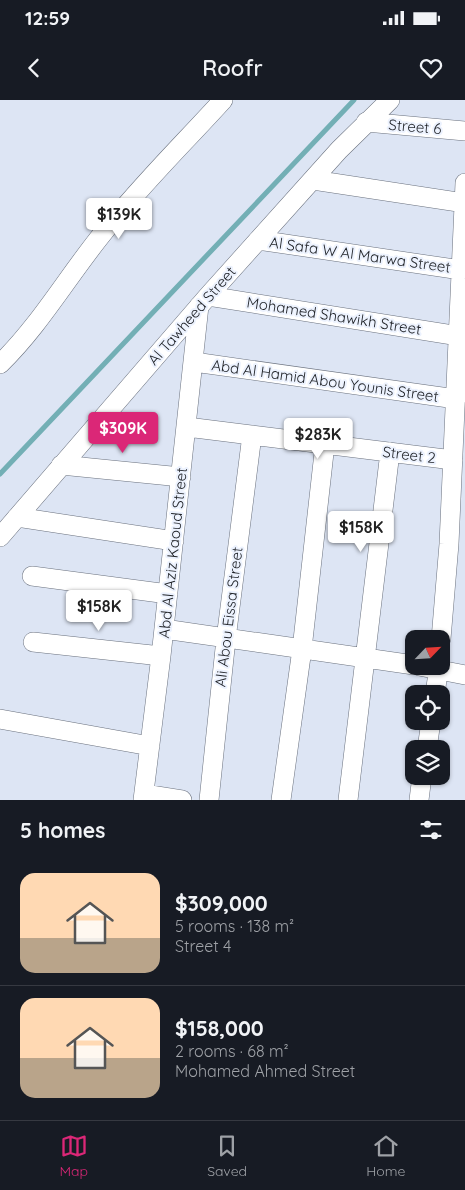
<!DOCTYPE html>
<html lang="en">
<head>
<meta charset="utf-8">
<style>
	body { margin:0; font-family:Quicksand,sans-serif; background:#20242c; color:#f1f3f6; height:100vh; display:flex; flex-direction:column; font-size:19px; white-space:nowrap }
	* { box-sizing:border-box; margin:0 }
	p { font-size:16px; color:#9ea1a6 }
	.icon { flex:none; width:28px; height:28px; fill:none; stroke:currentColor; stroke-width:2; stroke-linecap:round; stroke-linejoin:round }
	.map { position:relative; height:700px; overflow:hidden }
	.sheet { display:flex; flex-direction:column; background:#171b24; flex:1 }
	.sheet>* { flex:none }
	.needle { width:32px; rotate:65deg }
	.fabs { position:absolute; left:405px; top:530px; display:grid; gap:10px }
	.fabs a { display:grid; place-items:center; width:45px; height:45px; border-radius:10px; background:#171b24; box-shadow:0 1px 4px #0004; font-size:25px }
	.price { position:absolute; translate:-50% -42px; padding:0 11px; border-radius:5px; background:#fff; color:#222; font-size:16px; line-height:32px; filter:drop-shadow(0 1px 2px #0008) }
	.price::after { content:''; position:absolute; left:50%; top:30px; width:15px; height:11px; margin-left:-8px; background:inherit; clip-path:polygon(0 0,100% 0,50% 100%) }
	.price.on { background:#db2777; color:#fff }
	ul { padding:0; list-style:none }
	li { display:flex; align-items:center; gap:15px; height:125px; padding:0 20px }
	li+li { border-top:1px solid #363941 }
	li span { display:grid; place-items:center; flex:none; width:140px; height:100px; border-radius:15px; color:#555 }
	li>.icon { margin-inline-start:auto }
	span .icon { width:60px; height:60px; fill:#fffc; stroke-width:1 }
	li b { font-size:21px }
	h2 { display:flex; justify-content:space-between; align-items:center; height:60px; padding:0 20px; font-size:21px }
	.status { display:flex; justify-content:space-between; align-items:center; height:35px; padding:0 25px; background:#171b24; direction:ltr }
	.status svg { height:14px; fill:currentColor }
	header { display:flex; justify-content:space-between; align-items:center; height:65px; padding:0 20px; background:#171b24; font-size:22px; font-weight:600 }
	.menu { display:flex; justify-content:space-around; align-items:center; height:70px; border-top:1px solid #363941; background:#171b24; font-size:14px; color:#9ea1a6 }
	.menu a { display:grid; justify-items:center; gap:2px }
	.menu .on { color:#db2777 }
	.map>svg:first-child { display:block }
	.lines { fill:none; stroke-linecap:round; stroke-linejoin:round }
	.stream { stroke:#73afb5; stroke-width:5 }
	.street-casing { stroke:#6a717e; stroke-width:20 }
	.street { stroke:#fff; stroke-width:19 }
	.labels { text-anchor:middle; stroke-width:4; stroke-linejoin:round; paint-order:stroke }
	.street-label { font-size:15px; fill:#1d2025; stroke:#ecf2fe }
</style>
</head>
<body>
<div class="status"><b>12:59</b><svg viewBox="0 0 49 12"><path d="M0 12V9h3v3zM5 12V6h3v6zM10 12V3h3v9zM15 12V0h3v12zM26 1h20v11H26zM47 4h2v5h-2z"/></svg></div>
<header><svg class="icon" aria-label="back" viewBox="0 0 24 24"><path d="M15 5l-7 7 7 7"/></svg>Roofr<svg class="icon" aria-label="heart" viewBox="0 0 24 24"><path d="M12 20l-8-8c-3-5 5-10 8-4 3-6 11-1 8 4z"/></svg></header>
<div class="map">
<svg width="465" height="700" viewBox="0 0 465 700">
	<rect width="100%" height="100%" fill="#dde5f4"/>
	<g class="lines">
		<path class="stream" d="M 0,374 L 354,0"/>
		<g class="street-casing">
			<path id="street" d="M 366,22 L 465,31
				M 313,80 L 465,103
				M 258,140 L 461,170
				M 208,196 L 459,236
				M 194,262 L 456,299
				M 0,264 C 40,225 68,176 103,133 C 140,86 183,44 223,0
				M 187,327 L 453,360
				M 61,365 L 181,377
				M 17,417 L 174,441
				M 0,437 L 208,196 L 339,50 L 390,0
				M 32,476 L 168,494
				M 164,529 L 414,565
				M 441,539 L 449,444 L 465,83
				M 33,542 L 161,556
				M 419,566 L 465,575
				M 435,594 L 439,566
				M 0,619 L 150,646
				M 427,649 L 431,621
				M 144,694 L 182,700
				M 143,700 L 161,556 L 199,206
				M 209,700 L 226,539 L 252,335
				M 281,700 L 302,549 L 325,344
				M 348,700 L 390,352
				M 419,700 L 422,676"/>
		</g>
		<use href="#street" class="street"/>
	</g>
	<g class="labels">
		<g class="street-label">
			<text transform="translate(415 27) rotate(5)" y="5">Street 6</text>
			<text transform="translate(360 155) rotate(8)" y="5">Al Safa W Al Marwa Street</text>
			<text transform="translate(192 216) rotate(-49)" y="5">Al Tawheed Street</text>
			<text transform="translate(334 216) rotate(9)" y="5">Mohamed Shawikh Street</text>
			<text transform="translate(325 281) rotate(8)" y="5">Abd Al Hamid Abou Younis Street</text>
			<text transform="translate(409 355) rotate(7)" y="5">Street 2</text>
			<text transform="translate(173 453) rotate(-84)" y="5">Abd Al Aziz Kaoud Street</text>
			<text transform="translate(229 517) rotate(-83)" y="5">Ali Abou Eissa Street</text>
		</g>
	</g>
</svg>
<div class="fabs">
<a><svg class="needle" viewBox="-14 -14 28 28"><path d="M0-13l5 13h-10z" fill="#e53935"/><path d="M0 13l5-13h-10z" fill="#9ea1a6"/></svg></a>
<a><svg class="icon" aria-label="locate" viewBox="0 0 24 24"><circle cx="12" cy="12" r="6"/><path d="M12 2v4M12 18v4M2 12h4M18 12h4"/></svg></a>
<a><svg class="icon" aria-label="layers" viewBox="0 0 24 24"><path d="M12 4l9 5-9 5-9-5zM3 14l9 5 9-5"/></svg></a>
</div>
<b class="price" style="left:119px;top:140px">$139K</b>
<b class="price on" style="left:123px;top:354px">$309K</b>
<b class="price" style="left:318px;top:360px">$283K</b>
<b class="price" style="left:361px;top:453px">$158K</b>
<b class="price" style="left:99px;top:532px">$158K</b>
</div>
<section class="sheet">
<h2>5 homes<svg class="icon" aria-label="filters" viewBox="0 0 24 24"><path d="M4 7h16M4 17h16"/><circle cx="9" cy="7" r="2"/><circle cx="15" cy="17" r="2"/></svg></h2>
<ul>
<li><span style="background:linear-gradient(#ffd9b3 65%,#b9a48a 0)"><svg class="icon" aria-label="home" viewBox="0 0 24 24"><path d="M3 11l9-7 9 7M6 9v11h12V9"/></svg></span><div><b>$309,000</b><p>5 rooms · 138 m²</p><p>Street 4</p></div></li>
<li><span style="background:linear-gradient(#ffd9b3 60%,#b9a48a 0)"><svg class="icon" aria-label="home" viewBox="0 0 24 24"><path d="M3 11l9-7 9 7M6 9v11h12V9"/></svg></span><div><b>$158,000</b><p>2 rooms · 68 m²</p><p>Mohamed Ahmed Street</p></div></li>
</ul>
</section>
<nav class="menu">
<a class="on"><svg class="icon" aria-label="map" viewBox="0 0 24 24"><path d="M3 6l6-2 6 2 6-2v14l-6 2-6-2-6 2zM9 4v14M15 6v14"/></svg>Map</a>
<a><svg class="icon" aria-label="saved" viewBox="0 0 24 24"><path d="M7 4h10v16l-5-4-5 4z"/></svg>Saved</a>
<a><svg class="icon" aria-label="home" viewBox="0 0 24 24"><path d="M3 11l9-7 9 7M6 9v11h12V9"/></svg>Home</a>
</nav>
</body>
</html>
